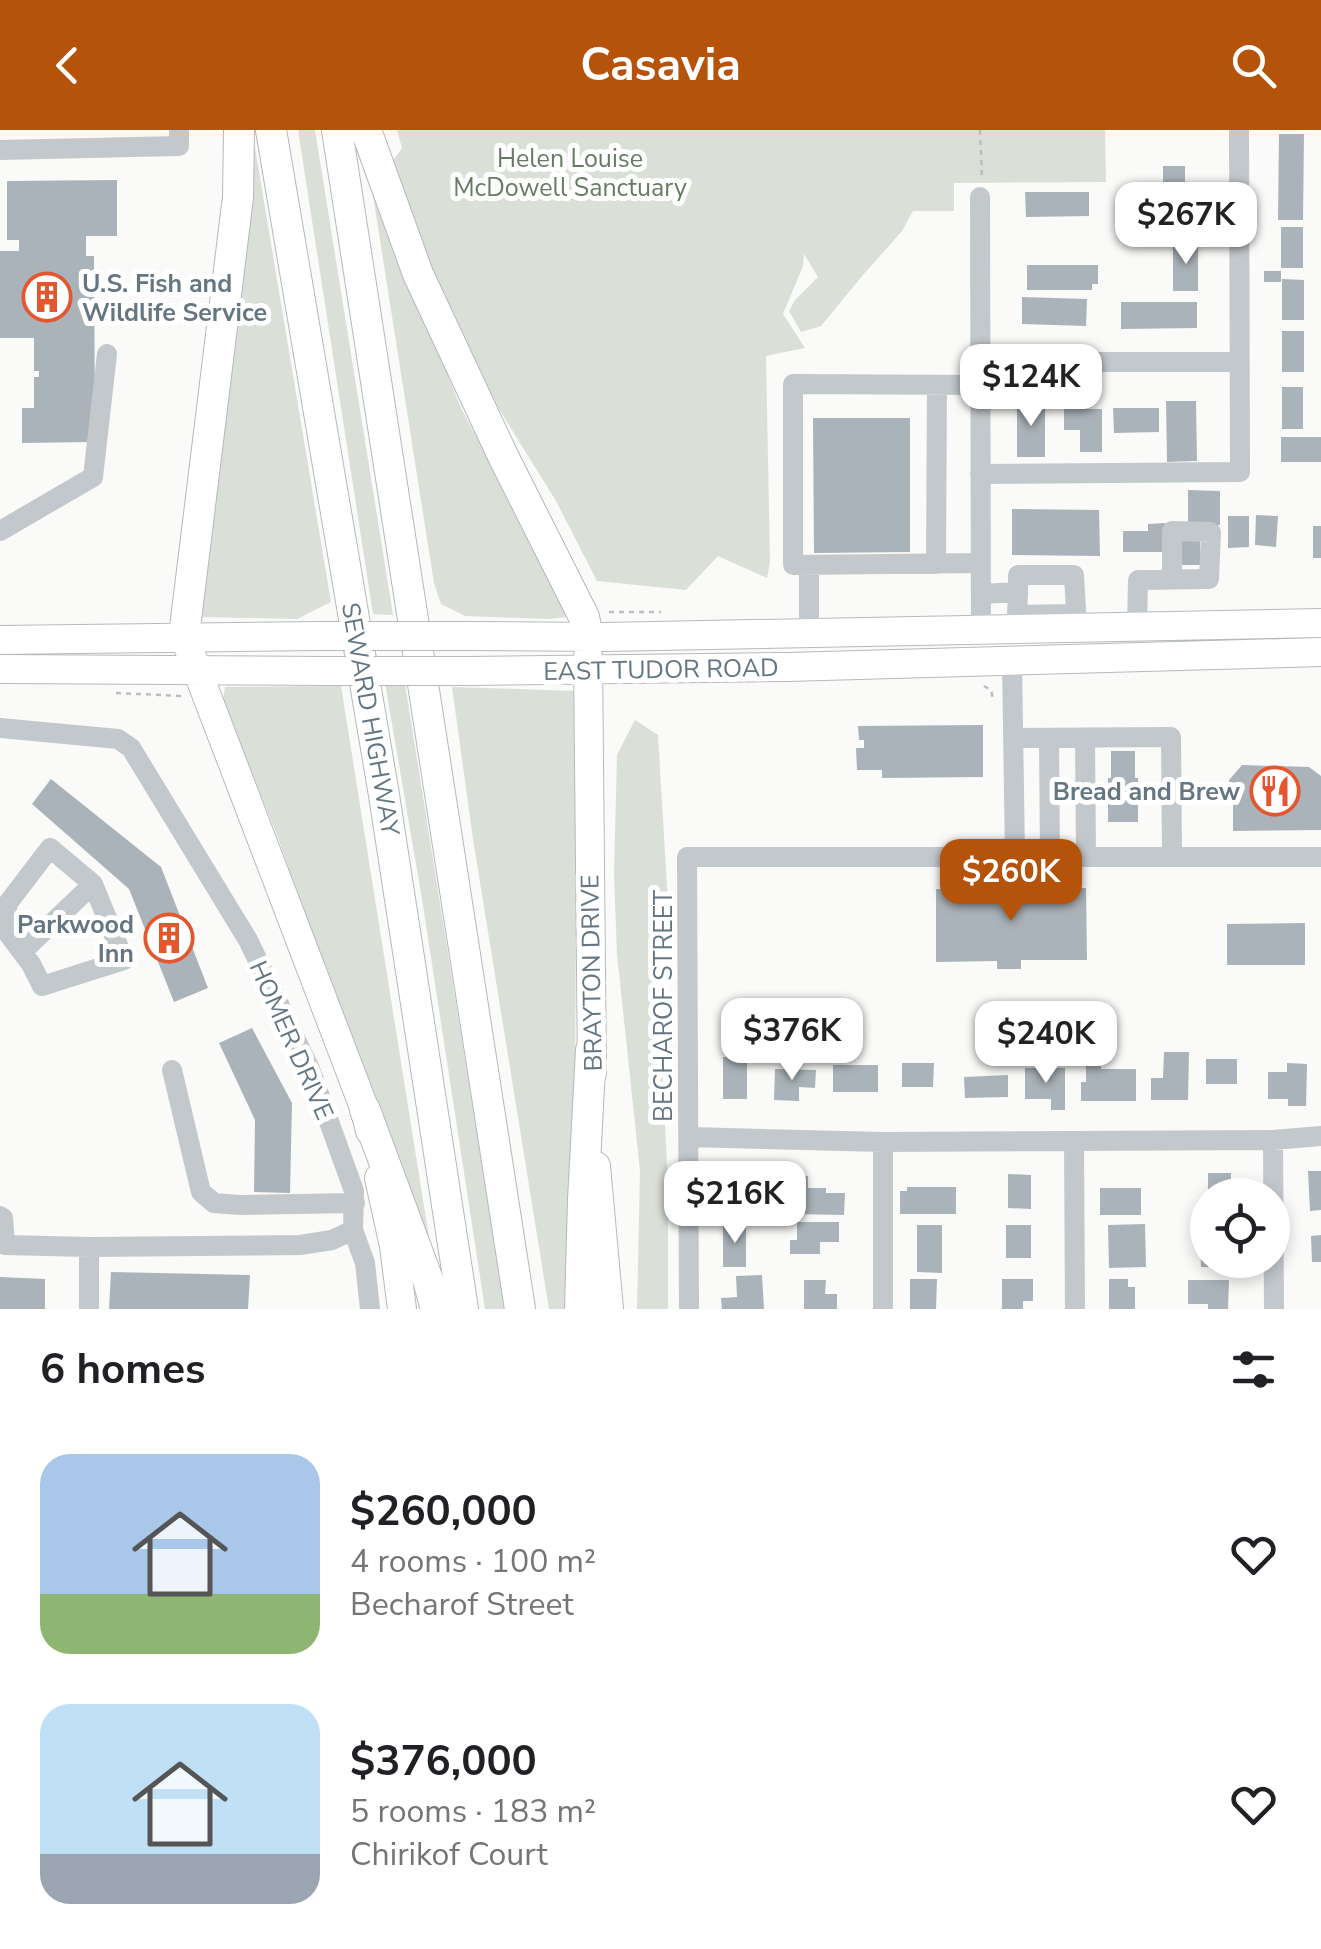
<!DOCTYPE html>
<html lang="en">
<head>
<meta charset="utf-8">
<style>
	body { margin:0; font-family:"Nunito Sans",sans-serif; background:#f6f6f6; color:#202124; height:100vh; display:flex; flex-direction:column; font-size:38px; white-space:nowrap }
	* { box-sizing:border-box; margin:0 }
	p { font-size:32px; color:#757577 }
	.icon { flex:none; width:55px; height:55px; fill:none; stroke:currentColor; stroke-width:2; stroke-linecap:round; stroke-linejoin:round }
	.map { position:relative; height:1179px; overflow:hidden }
	.drawer { display:flex; flex-direction:column; background:#fff; flex:1 }
	.drawer>* { flex:none }
	.buttons { position:absolute; left:1190px; top:1048px; display:grid; gap:20px }
	.buttons a { display:grid; place-items:center; width:100px; height:100px; border-radius:50%; background:#fff; box-shadow:0 5px 15px #0003; font-size:50px }
	.price { position:absolute; translate:-50% -85px; padding:0 22px; border-radius:20px; background:#fff; color:#222; font-size:32px; line-height:65px; filter:drop-shadow(0 2px 5px #0008) }
	.price::after { content:''; position:absolute; left:50%; top:60px; width:30px; height:22px; margin-left:-15px; background:inherit; clip-path:polygon(0 0,100% 0,50% 100%) }
	.price.active { background:#b45309; color:#fff }
	ul { padding:0; list-style:none }
	li { display:flex; align-items:center; gap:30px; height:250px; padding:0 40px }
	li span { display:grid; place-items:center; flex:none; width:280px; height:200px; border-radius:30px; color:#555 }
	li>.icon { margin-inline-start:auto }
	span .icon { width:120px; height:120px; fill:#fffc; stroke-width:1 }
	li b { font-size:42px }
	h2 { display:flex; justify-content:space-between; align-items:center; height:120px; padding:0 40px; font-size:42px }
	header { display:flex; justify-content:space-between; align-items:center; height:130px; padding:0 40px; background:#b45309; color:#fff; font-size:45px; font-weight:700 }
	.map>svg:first-child { display:block }
	.green { fill:#dadfd7 }
	.building { fill:#aab3b9 }
	.lines { fill:none; stroke-linecap:round; stroke-linejoin:round }
	.major-casing { stroke:#b5babe; stroke-width:30 }
	.highway-casing { stroke:#b4b9bd; stroke-width:32 }
	.path { stroke:#bbbfc2; stroke-width:2.5; stroke-dasharray:5 5; stroke-linecap:butt }
	.minor { stroke:#c3c8cc; stroke-width:20 }
	.major { stroke:#fff; stroke-width:28 }
	.highway { stroke:#fff; stroke-width:30 }
	.major-bridge-casing { stroke:#b5babe; stroke-width:30; stroke-linecap:butt }
	.major-bridge { stroke:#fff; stroke-width:28 }
	.labels { text-anchor:middle; stroke-width:10; stroke-linejoin:round; paint-order:stroke }
	.park-label { font-size:25px; fill:#687a64; stroke:#fff }
	.poi-label { font-size:25px; font-weight:bold; fill:#657683; stroke:#fff; text-anchor:end }
	.street-label { font-size:25px; fill:#657683; stroke:#fff }
</style>
</head>
<body>
<header><svg class="icon" aria-label="back" viewBox="0 0 24 24"><path d="M15 5l-7 7 7 7"/></svg>Casavia<svg class="icon" aria-label="search" viewBox="0 0 24 24"><circle cx="10" cy="10" r="6"/><path d="M15 15l6 6"/></svg></header>
<div class="map">
<svg width="1321" height="1179" viewBox="0 0 1321 1179">
	<rect width="100%" height="100%" fill="#fafaf8"/>
	<path class="green" d="M 252,0 L 331,472 L 297,489 L 200,487 Z
		M 298,0 L 315,0 L 393,485 L 373,484 Z
		M 397,0 L 1105,0 L 1106,52 L 954,53 L 954,81 L 913,81 L 902,101 L 863,145 L 821,196 L 801,202 L 789,181 L 795,170 L 818,147 L 804,124 L 803,136 L 783,184 L 805,218 L 766,226 L 770,432 L 767,448 L 718,426 L 686,460 L 597,451 L 556,371 L 499,279 L 430,153 L 391,33 L 402,18 Z
		M 369,40 L 410,151 L 461,278 L 564,471 L 567,487 L 548,489 L 465,486 L 441,474 L 434,453 Z
		M 385,553 L 405,554 L 505,1179 L 485,1179 L 422,769 Z
		M 341,556 L 434,1139 L 425,1125 L 277,705 L 223,571 L 225,557 Z
		M 452,557 L 577,561 L 574,1179 L 549,1179 L 473,709 Z
		M 635,590 L 658,605 L 668,773 L 656,824 L 668,1053 L 668,1179 L 637,1179 L 640,1041 L 617,824 L 614,744 L 617,625 Z"/>
	<path class="building" d="M 1279,4 L 1304,4 L 1303,90 L 1278,90 Z
		M 1163,36 L 1185,36 L 1185,56 L 1163,56 Z
		M 117,50 L 117,106 L 86,106 L 86,126 L 94,126 L 95,294 L 90,312 L 22,313 L 22,278 L 34,278 L 34,247 L 39,247 L 39,241 L 34,241 L 34,208 L 0,208 L 0,121 L 19,121 L 19,110 L 7,110 L 7,51 Z
		M 1025,62 L 1089,62 L 1089,86 L 1026,87 Z
		M 1204,76 L 1204,101 L 1144,102 L 1144,77 Z
		M 1281,97 L 1303,97 L 1303,138 L 1281,138 Z
		M 1173,113 L 1198,113 L 1198,161 L 1173,161 Z
		M 1027,135 L 1098,135 L 1098,154 L 1092,154 L 1092,160 L 1027,160 Z
		M 1264,141 L 1281,141 L 1281,152 L 1264,152 Z
		M 1282,149 L 1304,150 L 1304,190 L 1282,190 Z
		M 1022,167 L 1087,169 L 1086,196 L 1022,194 Z
		M 1121,172 L 1197,172 L 1197,198 L 1121,199 Z
		M 1282,201 L 1304,201 L 1304,242 L 1282,242 Z
		M 1282,257 L 1303,257 L 1303,299 L 1282,299 Z
		M 1045,271 L 1045,327 L 1017,327 L 1017,272 Z
		M 1166,271 L 1196,271 L 1197,331 L 1167,332 Z
		M 1113,278 L 1159,278 L 1159,302 L 1114,303 Z
		M 1064,279 L 1102,279 L 1102,322 L 1080,322 L 1080,300 L 1064,300 Z
		M 813,288 L 910,288 L 910,422 L 814,423 Z
		M 1281,307 L 1321,307 L 1321,332 L 1281,332 Z
		M 1188,360 L 1220,361 L 1220,395 L 1188,395 Z
		M 1012,379 L 1099,380 L 1100,426 L 1012,425 Z
		M 1256,385 L 1278,386 L 1276,417 L 1255,415 Z
		M 1228,386 L 1249,386 L 1249,417 L 1228,418 Z
		M 1165,393 L 1165,422 L 1123,422 L 1123,401 L 1148,401 L 1148,394 Z
		M 1313,396 L 1321,396 L 1321,428 L 1313,428 Z
		M 1179,410 L 1200,410 L 1200,435 L 1179,435 Z
		M 983,595 L 983,647 L 882,648 L 882,640 L 857,640 L 856,618 L 864,618 L 864,610 L 859,610 L 858,596 Z
		M 1111,621 L 1135,621 L 1135,648 L 1138,648 L 1138,692 L 1108,692 L 1108,648 L 1111,648 Z
		M 1242,635 L 1309,637 L 1321,646 L 1321,700 L 1233,701 L 1233,672 L 1230,673 L 1229,650 Z
		M 51,649 L 161,737 L 208,858 L 174,872 L 129,759 L 32,674 Z
		M 1000,740 L 1018,740 L 1018,758 L 1086,758 L 1087,830 L 1021,830 L 1021,839 L 997,839 L 997,831 L 936,832 L 936,759 L 1000,759 Z
		M 1305,793 L 1305,835 L 1227,835 L 1227,794 Z
		M 252,898 L 292,973 L 290,1063 L 254,1062 L 255,990 L 219,913 Z
		M 1164,922 L 1189,922 L 1188,970 L 1151,970 L 1151,948 L 1163,948 Z
		M 1086,925 L 1101,925 L 1101,939 L 1136,939 L 1136,971 L 1081,971 L 1081,952 L 1086,952 Z
		M 723,927 L 747,927 L 747,969 L 723,969 Z
		M 1206,929 L 1237,929 L 1237,954 L 1206,954 Z
		M 902,933 L 934,933 L 933,957 L 902,957 Z
		M 1287,933 L 1307,934 L 1306,976 L 1288,976 L 1288,969 L 1268,969 L 1268,942 L 1287,942 Z
		M 833,935 L 878,935 L 878,962 L 833,962 Z
		M 1025,938 L 1065,938 L 1065,980 L 1051,980 L 1051,969 L 1025,969 Z
		M 775,939 L 816,940 L 815,958 L 799,957 L 799,971 L 774,970 Z
		M 1008,945 L 1008,967 L 965,968 L 964,947 Z
		M 1308,1041 L 1321,1041 L 1321,1080 L 1310,1081 Z
		M 1208,1043 L 1231,1043 L 1231,1065 L 1208,1065 Z
		M 1008,1044 L 1031,1045 L 1031,1079 L 1008,1078 Z
		M 783,1046 L 808,1046 L 808,1058 L 826,1058 L 826,1063 L 845,1063 L 844,1085 L 795,1084 L 795,1072 L 783,1072 Z
		M 720,1051 L 747,1051 L 747,1085 L 720,1084 Z
		M 907,1057 L 956,1057 L 956,1084 L 900,1084 L 900,1061 L 907,1061 Z
		M 1100,1058 L 1141,1058 L 1141,1085 L 1100,1085 Z
		M 797,1092 L 839,1092 L 839,1112 L 820,1112 L 820,1124 L 790,1124 L 790,1110 L 797,1110 Z
		M 746,1094 L 746,1137 L 723,1137 L 723,1095 Z
		M 1145,1094 L 1146,1137 L 1109,1138 L 1108,1095 Z
		M 917,1095 L 942,1095 L 942,1143 L 917,1142 Z
		M 1006,1095 L 1031,1095 L 1031,1128 L 1006,1128 Z
		M 1200,1097 L 1208,1097 L 1208,1130 L 1227,1130 L 1227,1137 L 1201,1137 Z
		M 1321,1105 L 1321,1132 L 1312,1132 L 1311,1106 Z
		M 111,1142 L 250,1145 L 248,1179 L 109,1179 Z
		M 762,1145 L 764,1179 L 722,1179 L 721,1168 L 737,1167 L 736,1146 Z
		M 0,1147 L 45,1149 L 45,1179 L 0,1179 Z
		M 910,1149 L 937,1149 L 936,1179 L 910,1179 Z
		M 1002,1149 L 1033,1149 L 1033,1171 L 1023,1171 L 1023,1179 L 1002,1179 Z
		M 1109,1149 L 1128,1149 L 1128,1157 L 1135,1157 L 1135,1179 L 1109,1179 Z
		M 804,1150 L 826,1150 L 825,1164 L 837,1164 L 837,1179 L 804,1179 Z
		M 1188,1150 L 1229,1150 L 1228,1179 L 1208,1179 L 1208,1174 L 1188,1174 Z"/>
	<g class="lines">
		<g class="major-casing">
			<path id="major" d="M 184,506 L 365,980 L 370,1001
				M 469,506 L 604,507 L 1321,493
				M 0,510 L 319,506
				M 588,526 L 592,943
				M 0,539 L 324,541
				M 469,541 L 788,537 L 1321,522
				M 596,1036 L 609,1179
				M 379,1048 L 394,1116 L 402,1179"/>
		</g>
		<g class="highway-casing">
			<path id="highway" d="M 271,0 L 384,665 L 463,1179
				M 337,0 L 520,1179
				M 366,0 L 418,144 L 503,326 L 584,487 L 588,507
				M 184,506 L 238,67 L 239,0
				M 365,980 L 428,1150 L 436,1179
				M 580,1179 L 583,1070 L 591,920"/>
		</g>
		<path class="path" d="M 980,0 L 982,48
			M 609,482 L 661,482
			M 984,556 L 991,560 L 993,569
			M 116,563 L 183,566"/>
		<path class="minor" d="M 0,20 L 179,16 L 179,0
			M 980,67 L 981,501
			M 980,232 L 1239,232
			M 980,255 L 793,254 L 793,435 L 981,433
			M 980,344 L 1240,342 L 1239,0
			M 0,401 L 93,347 L 107,224
			M 936,434 L 937,255
			M 1018,462 L 1017,485 L 1076,484
			M 981,464 L 1018,462 L 1018,445 L 1074,445 L 1077,499
			M 1137,497 L 1138,450 L 1209,449 L 1211,402 L 1172,401 L 1172,449
			M 809,504 L 809,435
			M 1012,530 L 1015,727
			M 0,598 L 118,609 L 131,618 L 248,810 L 310,939 L 354,1061 L 353,1100 L 332,1110 L 300,1115 L 89,1117
			M 1013,608 L 1171,607 L 1172,727
			M 1049,608 L 1050,727
			M 1085,608 L 1086,727
			M 0,797 L 3,797 L 31,834 L 42,856 L 124,830 L 93,754 L 22,822
			M 3,797 L 8,773 L 50,718 L 93,754
			M 172,940 L 201,1062 L 214,1073 L 240,1075 L 355,1073
			M 689,1007 L 883,1012 L 1273,1010 L 1321,1006
			M 1273,1010 L 1274,1179
			M 1074,1011 L 1075,1179
			M 883,1012 L 883,1179
			M 0,1086 L 3,1088 L 5,1115 L 89,1117 L 89,1179
			M 353,1100 L 365,1133 L 370,1179
			M 689,1179 L 687,727 L 1321,727"/>
		<use href="#major" class="major"/>
		<use href="#highway" class="highway"/>
		<g class="major-bridge-casing">
			<path id="major-bridge" d="M 319,506 L 469,506
				M 324,541 L 469,541"/>
		</g>
		<use href="#major-bridge" class="major-bridge"/>
	</g>
	<defs>
		<g id="building-ring" transform="scale(2.5)"><circle r="9.5" fill="#fff" stroke="#e4572e" stroke-width="1.5"/><path d="M-4-6H4V6H1V3H-1V6H-4ZM-2.5-4.3h1.7v1.8h-1.7ZM.8-4.3h1.7v1.8H.8ZM-2.5-1h1.7V.8h-1.7ZM.8-1h1.7V.8H.8Z" fill="#e4572e"/></g>
		<g id="restaurant-ring" transform="scale(2.5)"><circle r="9.5" fill="#fff" stroke="#e4572e" stroke-width="1.5"/><path d="M-5-6h1v4h1v-4h1v4h1v-4h1v5L-1.5 .5V6h-2V.5L-5-1ZM5-6V6H3V1.5H1.5Q1.5-4 5-6Z" fill="#e4572e"/></g>
	</defs>
	<g fill-rule="evenodd">
		<use href="#building-ring" x="47" y="167"/>
		<use href="#restaurant-ring" x="1275" y="661"/>
		<use href="#building-ring" x="169" y="808"/>
	</g>
	<g class="labels">
		<g class="park-label">
			<text x="570" y="37">Helen Louise<tspan x="570" dy="29">McDowell Sanctuary</tspan></text>
		</g>
		<g class="poi-label">
			<text x="82" y="162" text-anchor="start">U.S. Fish and<tspan x="82" dy="29">Wildlife Service</tspan></text>
			<text x="1240" y="670">Bread and Brew</text>
			<text x="134" y="803">Parkwood<tspan x="134" dy="29">Inn</tspan></text>
		</g>
		<g class="street-label">
			<text transform="translate(661 539) rotate(-1)" y="9">EAST TUDOR ROAD</text>
			<text transform="translate(371 589) rotate(80)" y="9">SEWARD HIGHWAY</text>
			<text transform="translate(591 843) rotate(-91)" y="9">BRAYTON DRIVE</text>
			<text transform="translate(663 876) rotate(-90)" y="9">BECHAROF STREET</text>
			<text transform="translate(292 910) rotate(66)" y="9">HOMER DRIVE</text>
		</g>
	</g>
</svg>
<div class="buttons">
<a><svg class="icon" aria-label="locate" viewBox="0 0 24 24"><circle cx="12" cy="12" r="6"/><path d="M12 2v4M12 18v4M2 12h4M18 12h4"/></svg></a>
</div>
<b class="price" style="left:1186px;top:137px">$267K</b>
<b class="price" style="left:1031px;top:299px">$124K</b>
<b class="price active" style="left:1011px;top:794px">$260K</b>
<b class="price" style="left:792px;top:953px">$376K</b>
<b class="price" style="left:1046px;top:956px">$240K</b>
<b class="price" style="left:735px;top:1116px">$216K</b>
</div>
<section class="drawer">
<h2>6 homes<svg class="icon" aria-label="filters" viewBox="0 0 24 24"><path d="M4 7h16M4 17h16"/><circle cx="9" cy="7" r="2"/><circle cx="15" cy="17" r="2"/></svg></h2>
<ul>
<li><span style="background:linear-gradient(#a9c7e8 70%,#8fb573 0)"><svg class="icon" aria-label="home" viewBox="0 0 24 24"><path d="M3 11l9-7 9 7M6 9v11h12V9"/></svg></span><div><b>$260,000</b><p>4 rooms · 100 m²</p><p>Becharof Street</p></div><svg class="icon" aria-label="heart" viewBox="0 0 24 24"><path d="M12 20l-8-8c-3-5 5-10 8-4 3-6 11-1 8 4z"/></svg></li>
<li><span style="background:linear-gradient(#bfe0f5 75%,#9aa5b1 0)"><svg class="icon" aria-label="home" viewBox="0 0 24 24"><path d="M3 11l9-7 9 7M6 9v11h12V9"/></svg></span><div><b>$376,000</b><p>5 rooms · 183 m²</p><p>Chirikof Court</p></div><svg class="icon" aria-label="heart" viewBox="0 0 24 24"><path d="M12 20l-8-8c-3-5 5-10 8-4 3-6 11-1 8 4z"/></svg></li>
</ul>
</section>
</body>
</html>
